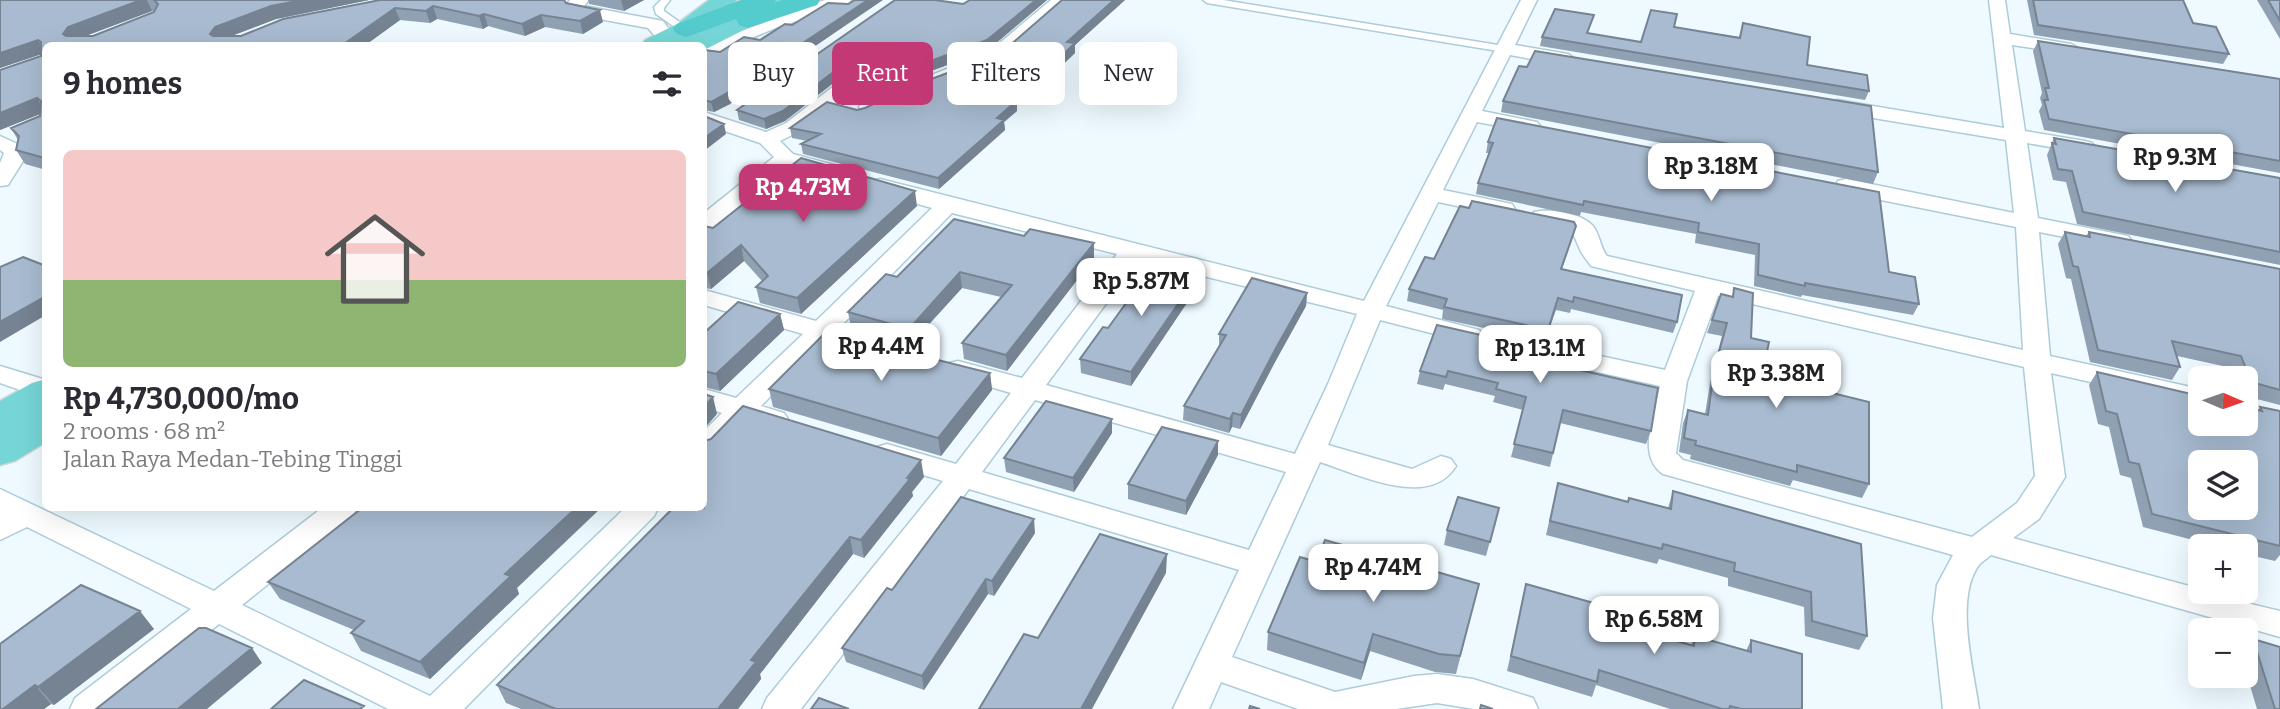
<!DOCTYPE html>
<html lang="en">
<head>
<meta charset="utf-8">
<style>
	body { margin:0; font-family:Bitter,serif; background:#f7f7f7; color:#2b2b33; height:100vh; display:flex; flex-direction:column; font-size:26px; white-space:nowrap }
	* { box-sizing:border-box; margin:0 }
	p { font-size:23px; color:#7c7c81 }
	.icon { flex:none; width:38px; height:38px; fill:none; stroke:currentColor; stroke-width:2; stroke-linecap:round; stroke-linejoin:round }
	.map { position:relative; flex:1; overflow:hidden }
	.side { position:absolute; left:42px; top:42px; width:665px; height:469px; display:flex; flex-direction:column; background:#fff; border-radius:10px; box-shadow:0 7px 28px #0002 }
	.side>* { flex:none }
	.guide { position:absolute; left:728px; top:42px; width:665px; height:63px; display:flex; gap:14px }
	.needle { width:46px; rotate:92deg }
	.fabs { position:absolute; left:2188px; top:366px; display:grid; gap:14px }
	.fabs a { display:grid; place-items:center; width:70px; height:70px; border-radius:10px; background:#fff; box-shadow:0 7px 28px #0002; font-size:35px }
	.price { position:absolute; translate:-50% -60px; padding:0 16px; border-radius:14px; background:#fff; color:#222; font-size:23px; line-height:46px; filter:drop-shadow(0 2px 4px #0008) }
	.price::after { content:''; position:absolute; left:50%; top:42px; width:21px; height:16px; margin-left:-10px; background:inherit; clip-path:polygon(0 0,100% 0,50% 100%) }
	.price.active { background:#c23975; color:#fff }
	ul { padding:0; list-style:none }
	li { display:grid; align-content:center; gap:14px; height:371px; padding:0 21px }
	li span { display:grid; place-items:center; height:217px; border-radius:10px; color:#555 }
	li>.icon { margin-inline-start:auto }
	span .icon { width:126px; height:126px; fill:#fffc; stroke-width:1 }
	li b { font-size:30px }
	h2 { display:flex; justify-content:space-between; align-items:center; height:84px; padding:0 21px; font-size:30px }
	.chip { padding:0 24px; border-radius:10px; background:#fff; box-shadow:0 7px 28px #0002; font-size:24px; line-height:63px }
	.chip.active { background:#c23975; color:#fff }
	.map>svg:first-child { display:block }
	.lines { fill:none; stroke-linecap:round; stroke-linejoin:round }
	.service-casing { stroke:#aeccd8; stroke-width:3 }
	.minor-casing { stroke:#aeccd8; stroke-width:3 }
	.trunk-casing { stroke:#d4d6d7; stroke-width:3 }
	.motorway-casing { stroke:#d4d6d7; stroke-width:3 }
	.service { fill:#fff; fill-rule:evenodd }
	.minor { fill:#fff; fill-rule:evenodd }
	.trunk { fill:#76d6d7; fill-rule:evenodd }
	.motorway { fill:#54cbcd; fill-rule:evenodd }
	.wall { fill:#90a1b3; fill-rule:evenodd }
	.shaded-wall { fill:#768392 }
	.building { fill:#a8bbd0; stroke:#768392; stroke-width:2; fill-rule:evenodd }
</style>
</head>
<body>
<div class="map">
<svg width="2280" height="709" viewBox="0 0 2280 709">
	<rect width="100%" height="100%" fill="#eefaff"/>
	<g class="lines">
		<g class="service-casing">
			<path id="service" d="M 661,0 L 670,0 L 664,8 L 664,11 L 688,28 L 688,32 L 682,32 L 656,14 L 654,7 Z
				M 1203,0 L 1223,0 L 1504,46 L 1509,49 L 1504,52 L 1207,3 Z"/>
		</g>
		<g class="minor-casing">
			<path id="minor" d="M 570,0 L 589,0 L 584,6 L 663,21 L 676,39 L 667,44 L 661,43 L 648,28 L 572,14 L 565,6 Z
				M 825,0 L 851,0 L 849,4 L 778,27 L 704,58 L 704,46 L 715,41 Z
				M 1051,0 L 1069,0 L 1001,60 L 876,111 L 862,111 L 859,107 L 862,103 L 989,52 Z
				M 1521,0 L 1537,0 L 1515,45 L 1568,54 L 1577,60 L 1568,66 L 1510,55 L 1482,111 L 1537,122 L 1540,126 L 1537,130 L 1530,132 L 1477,122 L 1443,190 L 1512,204 L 1515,209 L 1512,214 L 1504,216 L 1438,202 L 1386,306 L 1479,330 L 1483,335 L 1479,340 L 1470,343 L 1380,320 L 1328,445 L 1412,469 L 1441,456 L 1451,459 L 1456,466 C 1429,510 1358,474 1320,462 L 1232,657 L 1335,692 L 1414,676 L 1437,674 L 1473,679 L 1533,698 L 1538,709 L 1474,709 L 1437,703 L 1396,709 L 1298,709 L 1221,682 L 1209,709 L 1173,709 L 1239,570 L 969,489 L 801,709 L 762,709 L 767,698 L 943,481 L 877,461 L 873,454 L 877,447 L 887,444 L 956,464 L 1011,393 L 949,375 L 945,369 L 949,363 L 958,361 L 1022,378 L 1117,254 L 952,213 L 839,328 L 869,336 L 873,342 L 869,348 L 860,350 L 826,340 L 761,406 L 784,413 L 788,419 L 784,425 L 774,428 L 747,420 L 714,454 L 704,457 L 704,431 L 722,413 L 704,407 L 704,389 L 736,398 L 803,334 L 704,305 L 704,290 L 816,321 L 932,208 L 872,191 L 869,186 L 872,181 L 880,179 L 1364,301 ZM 1138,260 L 1357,314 L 1328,384 L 1295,454 L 1046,385 ZM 1035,400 L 1286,472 L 1249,550 L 982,472 Z
				M 1989,0 L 2005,0 L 2010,34 L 2071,44 L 2080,49 L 2071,54 L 2012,45 L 2025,131 L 2085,141 L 2092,143 L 2095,147 L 2092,151 L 2085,153 L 2027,143 L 2038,218 L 2128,236 L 2132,241 L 2128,246 L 2120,248 L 2039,232 L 2050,356 L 2200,389 L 2200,407 L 2051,373 L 2065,477 L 2039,519 L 2013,538 L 2200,589 L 2200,592 L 2280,611 L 2280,637 L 1991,555 C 1988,558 1982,561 1979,565 C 1954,598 1974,671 1979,709 L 1943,709 L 1933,618 L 1937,585 L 1953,555 L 1663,474 C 1636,456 1655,413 1660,386 L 1499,350 L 1495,344 L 1499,338 L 1508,336 L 1665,370 L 1695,291 L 1591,266 L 1581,252 L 1572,231 L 1534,222 L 1531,217 L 1534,212 C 1549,208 1582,213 1593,226 C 1600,235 1600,247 1607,256 L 2023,350 L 2016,227 L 1846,193 L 1838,191 L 1835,186 L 1838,181 L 1846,179 L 2014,213 L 2006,140 L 1837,112 L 1827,106 L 1837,100 L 2004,128 ZM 1718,296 L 2024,367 L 2035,476 L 2017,503 L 1972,537 L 1683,460 L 1676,453 L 1687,381 Z
				M 850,77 L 884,83 L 887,87 L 877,93 L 854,89 L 800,131 L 780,141 L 793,154 L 838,166 L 841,171 L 838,176 L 830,177 L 789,166 L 712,229 L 704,231 L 704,213 L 774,157 L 760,143 L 704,124 L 704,112 L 766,132 L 786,123 L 843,79 Z
				M 0,136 L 22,146 L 25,150 L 25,158 L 8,185 L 0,186 L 0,163 L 4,153 L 0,150 Z
				M 0,366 L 46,380 L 46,399 L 0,383 Z
				M 0,489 L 214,591 L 322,508 L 357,508 L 353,516 L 242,605 L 430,696 L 625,508 L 658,508 L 654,516 L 464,709 L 388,709 L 219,624 L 114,709 L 70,709 L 75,698 L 191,609 L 27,527 L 0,540 Z"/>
		</g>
		<g class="trunk-casing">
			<path id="trunk" d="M 709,0 L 737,0 L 695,34 L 766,0 L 796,0 L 793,5 L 704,50 L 704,46 L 678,46 L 680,42 L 675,46 L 641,46 L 645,40 L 677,24 Z
				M 46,379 L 46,442 L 15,461 L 0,465 L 0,401 L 32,383 Z"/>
		</g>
		<g class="motorway-casing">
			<path id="motorway" d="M 741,0 L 776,0 L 774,3 L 783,0 L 820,0 L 817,5 L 748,28 L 739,25 L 736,19 L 695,34 L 686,37 L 677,34 L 673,29 L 677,24 Z"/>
		</g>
		<use href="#service" class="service"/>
		<use href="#minor" class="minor"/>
		<use href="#trunk" class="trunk"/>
		<use href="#motorway" class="motorway"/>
	</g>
	<path class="wall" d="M 0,0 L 369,0 L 276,19 L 231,36 L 241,36 L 380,0 L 565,2 L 603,22 L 583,34 L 545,27 L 525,36 L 488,26 L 483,29 L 437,19 L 430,23 L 400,20 L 364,46 L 46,46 L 46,170 L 25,164 L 16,150 L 18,140 L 11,128 L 40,116 L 40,114 L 0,130 L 41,54 L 0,68 ZM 152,11 L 154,11 L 154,12 L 93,36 L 85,36 Z
		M 588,0 L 644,0 L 624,11 L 589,4 Z
		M 970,0 L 1047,0 L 988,50 L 901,82 L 849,74 L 841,77 L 785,121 L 766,129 L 739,120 L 737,110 L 963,4 Z
		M 1062,0 L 1125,0 L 1075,45 L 1075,53 L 1033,93 L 1017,105 L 1017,111 L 1004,122 L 1005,130 L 939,189 L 803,154 L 801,144 L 807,141 L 792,138 L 790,128 L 865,108 L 1001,53 Z
		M 2027,0 L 2183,0 L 2193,23 L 2229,54 L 2223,64 L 2034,35 Z
		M 2257,0 L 2280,0 L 2280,39 Z
		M 1594,15 L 1588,33 L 1641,42 L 1674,27 L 1739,37 L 1743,23 L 1807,65 L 1869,91 L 1865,100 L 1540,46 L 1542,37 Z
		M 2038,41 L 2280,79 L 2280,173 L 2044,130 L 2039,111 L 2042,105 L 2040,98 L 2042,93 L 2033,51 Z
		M 704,50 L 730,104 L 714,112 L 704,110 Z
		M 1527,67 L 1878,172 L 1873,184 L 1501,112 L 1503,101 Z
		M 871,83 L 873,95 L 857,102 L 846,99 L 844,87 Z
		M 1497,118 L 1889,272 L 1919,304 L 1913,315 L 1802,295 L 1801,297 L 1754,286 L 1755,255 L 1695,243 L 1696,234 L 1581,212 L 1580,216 L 1476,194 L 1478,183 L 1489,153 L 1486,153 L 1488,142 Z
		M 2054,138 L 2280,178 L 2280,265 L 2077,224 L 2066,182 L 2053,180 L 2047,155 Z
		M 917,206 L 801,314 L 760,303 L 756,287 L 762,281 L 744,261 L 711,289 L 704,288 L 704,226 L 713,228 Z
		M 2065,232 L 2086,236 L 2089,232 L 2280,269 L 2280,405 L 2245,396 L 2245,378 L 2236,378 L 2232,368 L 2177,356 L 2180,367 L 2172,380 L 2090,362 L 2071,279 L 2066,278 L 2058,244 Z
		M 1024,236 L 1094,243 L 1094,258 L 1007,371 L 964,359 L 962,343 L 1001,297 L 962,288 L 911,344 L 851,328 L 848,312 L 897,277 Z
		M 1573,237 L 1562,269 L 1677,322 L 1673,333 L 1571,309 L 1570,313 L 1556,310 L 1545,341 L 1442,319 L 1443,310 L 1407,301 L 1409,289 L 1434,259 Z
		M 1199,285 L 1131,386 L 1081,373 L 1080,359 L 1108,328 Z
		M 1734,288 L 1751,338 L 1761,381 L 1814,394 L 1816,389 L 1869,484 L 1862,498 L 1793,480 L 1790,486 L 1690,459 L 1691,455 L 1679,452 L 1683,423 L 1688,410 L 1705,414 L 1710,383 L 1722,336 L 1707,333 L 1721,294 L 1732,297 Z
		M 1307,293 L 1306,306 L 1275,362 L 1240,429 L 1232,427 L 1229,433 L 1183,420 L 1184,406 L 1219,348 L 1219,334 Z
		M 780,314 L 784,330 L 720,391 L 704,387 L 704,333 Z
		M 892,348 L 990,373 L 992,390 L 941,456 L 773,407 L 769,389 Z
		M 1540,356 L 1571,368 L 1651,431 L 1646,444 L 1560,423 L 1550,467 L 1511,457 L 1523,410 L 1493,402 L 1495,396 L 1445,384 L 1443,390 L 1417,384 L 1420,371 Z
		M 2097,372 L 2258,410 L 2260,407 L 2280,411 L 2280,555 L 2275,561 L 2245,554 L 2245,546 L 2216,546 L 2143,527 L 2131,478 L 2120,475 L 2109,427 L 2098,424 L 2089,385 Z
		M 1112,419 L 1112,433 L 1074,492 L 1006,472 L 1004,458 Z
		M 1218,441 L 1218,455 L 1186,515 L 1128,499 L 1128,484 Z
		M 924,477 L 912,492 L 913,496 L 864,558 L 853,554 L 760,674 L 761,679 L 738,709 L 521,709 L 506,703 L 497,685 Z
		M 1558,483 L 1627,502 L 1629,498 L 1668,508 L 1673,491 L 1861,544 L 1867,636 L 1859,650 L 1805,636 L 1804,607 L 1728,586 L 1728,578 L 1659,559 L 1657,564 L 1546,535 Z
		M 1499,508 L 1486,556 L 1444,545 L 1447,530 Z
		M 1035,533 L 994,596 L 988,594 L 924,690 L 846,662 L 842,648 L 892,590 Z
		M 1317,562 L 1479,584 L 1456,674 L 1435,672 L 1370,651 L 1361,680 L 1267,650 L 1268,632 Z
		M 268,582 L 517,588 L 519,594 L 430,679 L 361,651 L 351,633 L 354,630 L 280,599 Z
		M 1526,584 L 1606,621 L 1691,645 L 1695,636 L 1746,651 L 1751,640 L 1802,709 L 1670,709 L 1596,685 L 1592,697 L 1507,671 Z
		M 154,629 L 54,705 L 51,704 L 44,709 L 0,709 L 0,644 Z
		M 2253,639 L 2280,709 L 2257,709 L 2245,669 L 2245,649 Z"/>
	<path class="shaded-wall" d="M 141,0 L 147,0 L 152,11 L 75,40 L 71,46 L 63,34 L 68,27 Z
		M 303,0 L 369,0 L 276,19 L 221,40 L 217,46 L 210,34 L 215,27 L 271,6 Z
		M 621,0 L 644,0 L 624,11 Z
		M 868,0 L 883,0 L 730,104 L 714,112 L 711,102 Z
		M 1036,0 L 1047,0 L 988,50 L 901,82 L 899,73 Z
		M 1114,0 L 1125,0 L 1075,45 L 1075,53 L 1033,93 L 1017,105 L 1017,111 L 1004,122 L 1005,130 L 939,189 L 938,178 L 1010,100 L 1067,42 Z
		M 433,6 L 437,19 L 430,23 L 426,11 Z
		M 395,8 L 400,20 L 364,46 L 341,46 Z
		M 600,10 L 603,22 L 583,34 L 580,21 Z
		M 484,14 L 488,26 L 483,29 L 479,16 Z
		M 541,15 L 545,27 L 525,36 L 522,24 Z
		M 38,40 L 45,53 L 0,68 L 0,53 Z
		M 848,65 L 849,74 L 841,77 L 785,121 L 766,129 L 764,119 L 840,67 Z
		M 871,83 L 873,95 L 857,102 L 855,90 Z
		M 37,98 L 45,112 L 0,130 L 0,113 Z
		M 724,124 L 726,134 L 704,151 L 704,138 Z
		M 915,191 L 917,206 L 801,314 L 797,298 Z
		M 1094,243 L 1094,258 L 1007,371 L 1006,355 Z
		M 741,245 L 744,261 L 711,289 L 707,273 Z
		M 960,272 L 962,288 L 911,344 L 909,329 Z
		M 1200,272 L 1199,285 L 1131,386 L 1131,372 Z
		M 1307,293 L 1306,306 L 1275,362 L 1240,429 L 1241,415 L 1276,348 Z
		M 46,296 L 46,315 L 0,342 L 0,322 Z
		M 780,314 L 784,330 L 720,391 L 716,374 Z
		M 990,373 L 992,390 L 941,456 L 938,438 Z
		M 2255,383 L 2245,396 L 2245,394 L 2252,384 Z
		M 713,397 L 717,414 L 704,429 L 704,407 Z
		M 1233,413 L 1232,427 L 1229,433 L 1230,419 Z
		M 1112,419 L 1112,433 L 1074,492 L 1073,478 Z
		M 1218,441 L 1218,455 L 1186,515 L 1186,501 Z
		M 921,460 L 924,477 L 912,492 L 913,496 L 864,558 L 861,540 Z
		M 576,508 L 601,508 L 517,588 L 519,594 L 430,679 L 420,662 L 505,574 Z
		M 1034,519 L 1035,533 L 994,596 L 992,581 Z
		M 850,537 L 853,554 L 760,674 L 761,679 L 738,709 L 718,709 L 751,660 Z
		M 1167,554 L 1166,573 L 1092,709 L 1081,709 Z
		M 986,579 L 988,594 L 924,690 L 922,676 Z
		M 140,611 L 154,629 L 54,705 L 38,687 Z
		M 1373,634 L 1370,651 L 1361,680 L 1364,663 Z
		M 252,648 L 262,663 L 207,709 L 178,709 Z
		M 35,685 L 51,704 L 44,709 L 3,709 Z"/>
	<path class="building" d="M 0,0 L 141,0 L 68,27 L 63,34 L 66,36 L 93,36 L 154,12 L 158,4 L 154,0 L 303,0 L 271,6 L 215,27 L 210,34 L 213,36 L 241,36 L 283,19 L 380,0 L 564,0 L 566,3 L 600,10 L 580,21 L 541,15 L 522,24 L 484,14 L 479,16 L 433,6 L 426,11 L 395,8 L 341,46 L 46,46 L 46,157 L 44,158 L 16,150 L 19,136 L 11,128 L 40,116 L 41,101 L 37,98 L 0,113 L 0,70 L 41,56 L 41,42 L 38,40 L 0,53 Z
		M 855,0 L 868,0 L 727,93 L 711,102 L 704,100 L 704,50 L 720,52 L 744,37 L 760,40 L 785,24 L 792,25 L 828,3 L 848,4 Z
		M 895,0 L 935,0 L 963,4 L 970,0 L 1036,0 L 987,40 L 899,73 L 848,65 L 840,67 L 783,111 L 764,119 L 737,110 Z
		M 1062,0 L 1114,0 L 1067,42 L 1075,43 L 1033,83 L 1010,100 L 1016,101 L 997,118 L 1004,120 L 938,178 L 801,144 L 821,134 L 790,128 L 827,102 L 857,110 L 865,108 L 910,87 L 1001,53 Z
		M 2033,0 L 2183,0 L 2193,23 L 2216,27 L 2229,54 L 2038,25 Z
		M 2268,0 L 2280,0 L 2280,21 Z
		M 1555,9 L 1594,15 L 1587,33 L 1641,42 L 1651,10 L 1677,14 L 1674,27 L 1740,38 L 1743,23 L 1810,37 L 1807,65 L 1867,75 L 1869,91 L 1542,37 Z
		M 2038,41 L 2280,79 L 2280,161 L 2049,119 L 2044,100 L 2048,100 L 2045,88 L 2049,88 Z
		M 1535,51 L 1871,106 L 1878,172 L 1503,101 L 1519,66 L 1527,67 Z
		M 853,80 L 871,83 L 855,90 L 844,87 Z
		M 704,116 L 724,124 L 704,138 Z
		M 1497,118 L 1879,192 L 1889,272 L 1915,277 L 1919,304 L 1805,283 L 1805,286 L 1758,275 L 1759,244 L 1698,232 L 1699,223 L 1584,201 L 1583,205 L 1478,183 L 1493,143 L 1488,142 Z
		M 2054,138 L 2280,178 L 2280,252 L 2083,212 L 2072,171 L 2058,169 L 2052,143 L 2056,144 Z
		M 801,158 L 915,191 L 797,298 L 756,287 L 768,276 L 741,245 L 707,273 L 704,273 L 704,226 L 713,228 Z
		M 1472,201 L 1574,222 L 1576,226 L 1561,269 L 1682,295 L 1677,322 L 1574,297 L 1573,302 L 1558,298 L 1548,330 L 1444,307 L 1447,299 L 1409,289 L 1425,257 L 1434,259 L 1460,206 L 1469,208 Z
		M 954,219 L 1024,236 L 1030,229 L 1094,243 L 1006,355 L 962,343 L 1012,285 L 960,272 L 909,329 L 848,312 L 886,274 L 897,277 Z
		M 2065,232 L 2090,237 L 2089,232 L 2280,269 L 2280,390 L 2255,383 L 2252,384 L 2241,356 L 2172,341 L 2180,367 L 2098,350 L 2078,267 L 2073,266 Z
		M 23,257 L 46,266 L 46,296 L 0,322 L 0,267 Z
		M 1156,262 L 1200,272 L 1131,372 L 1080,359 L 1103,327 L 1108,328 Z
		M 1252,278 L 1307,293 L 1276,348 L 1241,415 L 1233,413 L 1230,419 L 1184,406 L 1226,335 L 1219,334 Z
		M 1734,288 L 1753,293 L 1751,338 L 1769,342 L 1761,381 L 1816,395 L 1816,389 L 1869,402 L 1869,484 L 1797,465 L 1797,472 L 1695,445 L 1696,441 L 1684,438 L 1688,410 L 1708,415 L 1714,370 L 1727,323 L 1712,320 L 1721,294 L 1733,297 Z
		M 738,302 L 780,314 L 716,374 L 704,371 L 704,333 Z
		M 1437,325 L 1542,349 L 1539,356 L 1572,364 L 1571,368 L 1658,388 L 1651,431 L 1563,410 L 1553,453 L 1514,444 L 1526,397 L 1496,389 L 1498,383 L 1448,371 L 1446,377 L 1420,371 Z
		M 830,328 L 892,345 L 890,348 L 990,373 L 938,438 L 769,389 Z
		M 2097,372 L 2200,396 L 2200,424 L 2245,424 L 2245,407 L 2262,411 L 2260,407 L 2280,411 L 2280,546 L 2152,514 L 2139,464 L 2129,462 L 2117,414 L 2106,411 ZM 2200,462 L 2245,462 L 2245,508 L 2200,508 Z
		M 704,394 L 713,397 L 704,407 Z
		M 1046,401 L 1112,419 L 1073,478 L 1004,458 Z
		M 743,406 L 921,460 L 907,478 L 910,479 L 861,540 L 850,537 L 751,660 L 756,662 L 718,709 L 556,709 L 497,685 L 673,508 L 704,508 L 704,441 L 711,439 Z
		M 1162,427 L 1218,441 L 1186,501 L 1128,484 Z
		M 1558,483 L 1628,502 L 1629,498 L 1671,509 L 1673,491 L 1861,544 L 1867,636 L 1812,621 L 1811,592 L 1734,571 L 1735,563 L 1663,544 L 1662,549 L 1550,521 Z
		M 961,497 L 1034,519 L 992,581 L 986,579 L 922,676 L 842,648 L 887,588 L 892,590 Z
		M 1458,497 L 1499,508 L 1490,542 L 1447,530 Z
		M 362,508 L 576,508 L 505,574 L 511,576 L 420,662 L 351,633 L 364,621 L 268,582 Z
		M 1100,534 L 1167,554 L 1081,709 L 979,709 L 1024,634 L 1038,638 Z
		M 1325,540 L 1479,584 L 1460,656 L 1439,654 L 1373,634 L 1364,663 L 1268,632 L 1300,557 L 1317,562 Z
		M 1526,584 L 1608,607 L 1606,621 L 1694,646 L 1695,636 L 1751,652 L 1751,640 L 1802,654 L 1802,709 L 1741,709 L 1730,706 L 1729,709 L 1722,709 L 1599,670 L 1597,682 L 1511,656 Z
		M 81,585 L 140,611 L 38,687 L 35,685 L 3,709 L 0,709 L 0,644 Z
		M 199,628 L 206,628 L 252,648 L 178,709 L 96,709 Z
		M 2253,639 L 2280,647 L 2280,709 L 2275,709 Z
		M 304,680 L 364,706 L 360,709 L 271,709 Z
		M 819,698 L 849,709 L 811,709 Z
		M 1481,705 L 1493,709 L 1480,709 Z
		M 1250,706 L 1260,709 L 1249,709 Z"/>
</svg>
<div class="fabs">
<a><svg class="needle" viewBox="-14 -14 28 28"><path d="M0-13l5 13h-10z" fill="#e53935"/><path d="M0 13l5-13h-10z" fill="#7c7c81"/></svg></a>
<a><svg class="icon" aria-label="layers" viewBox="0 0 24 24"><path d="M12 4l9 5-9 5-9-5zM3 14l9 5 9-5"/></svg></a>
<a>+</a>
<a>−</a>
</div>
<b class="price" style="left:2175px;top:194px">Rp 9.3M</b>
<b class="price" style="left:1711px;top:203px">Rp 3.18M</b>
<b class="price active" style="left:803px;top:224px">Rp 4.73M</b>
<b class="price" style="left:1141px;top:318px">Rp 5.87M</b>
<b class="price" style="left:881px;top:383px">Rp 4.4M</b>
<b class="price" style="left:1540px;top:385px">Rp 13.1M</b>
<b class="price" style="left:1776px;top:410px">Rp 3.38M</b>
<b class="price" style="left:1373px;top:604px">Rp 4.74M</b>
<b class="price" style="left:1654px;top:656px">Rp 6.58M</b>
<div class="guide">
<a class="chip">Buy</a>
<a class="chip active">Rent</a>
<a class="chip">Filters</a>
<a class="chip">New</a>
</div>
<section class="side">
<h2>9 homes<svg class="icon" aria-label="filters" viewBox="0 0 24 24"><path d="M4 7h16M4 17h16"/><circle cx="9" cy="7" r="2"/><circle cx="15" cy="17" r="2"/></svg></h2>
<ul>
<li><span style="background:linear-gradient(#f6c9c9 60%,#8fb573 0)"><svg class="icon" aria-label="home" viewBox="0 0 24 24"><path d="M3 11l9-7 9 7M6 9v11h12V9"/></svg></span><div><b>Rp 4,730,000/mo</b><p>2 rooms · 68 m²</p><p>Jalan Raya Medan-Tebing Tinggi</p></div></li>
</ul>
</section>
</div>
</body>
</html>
